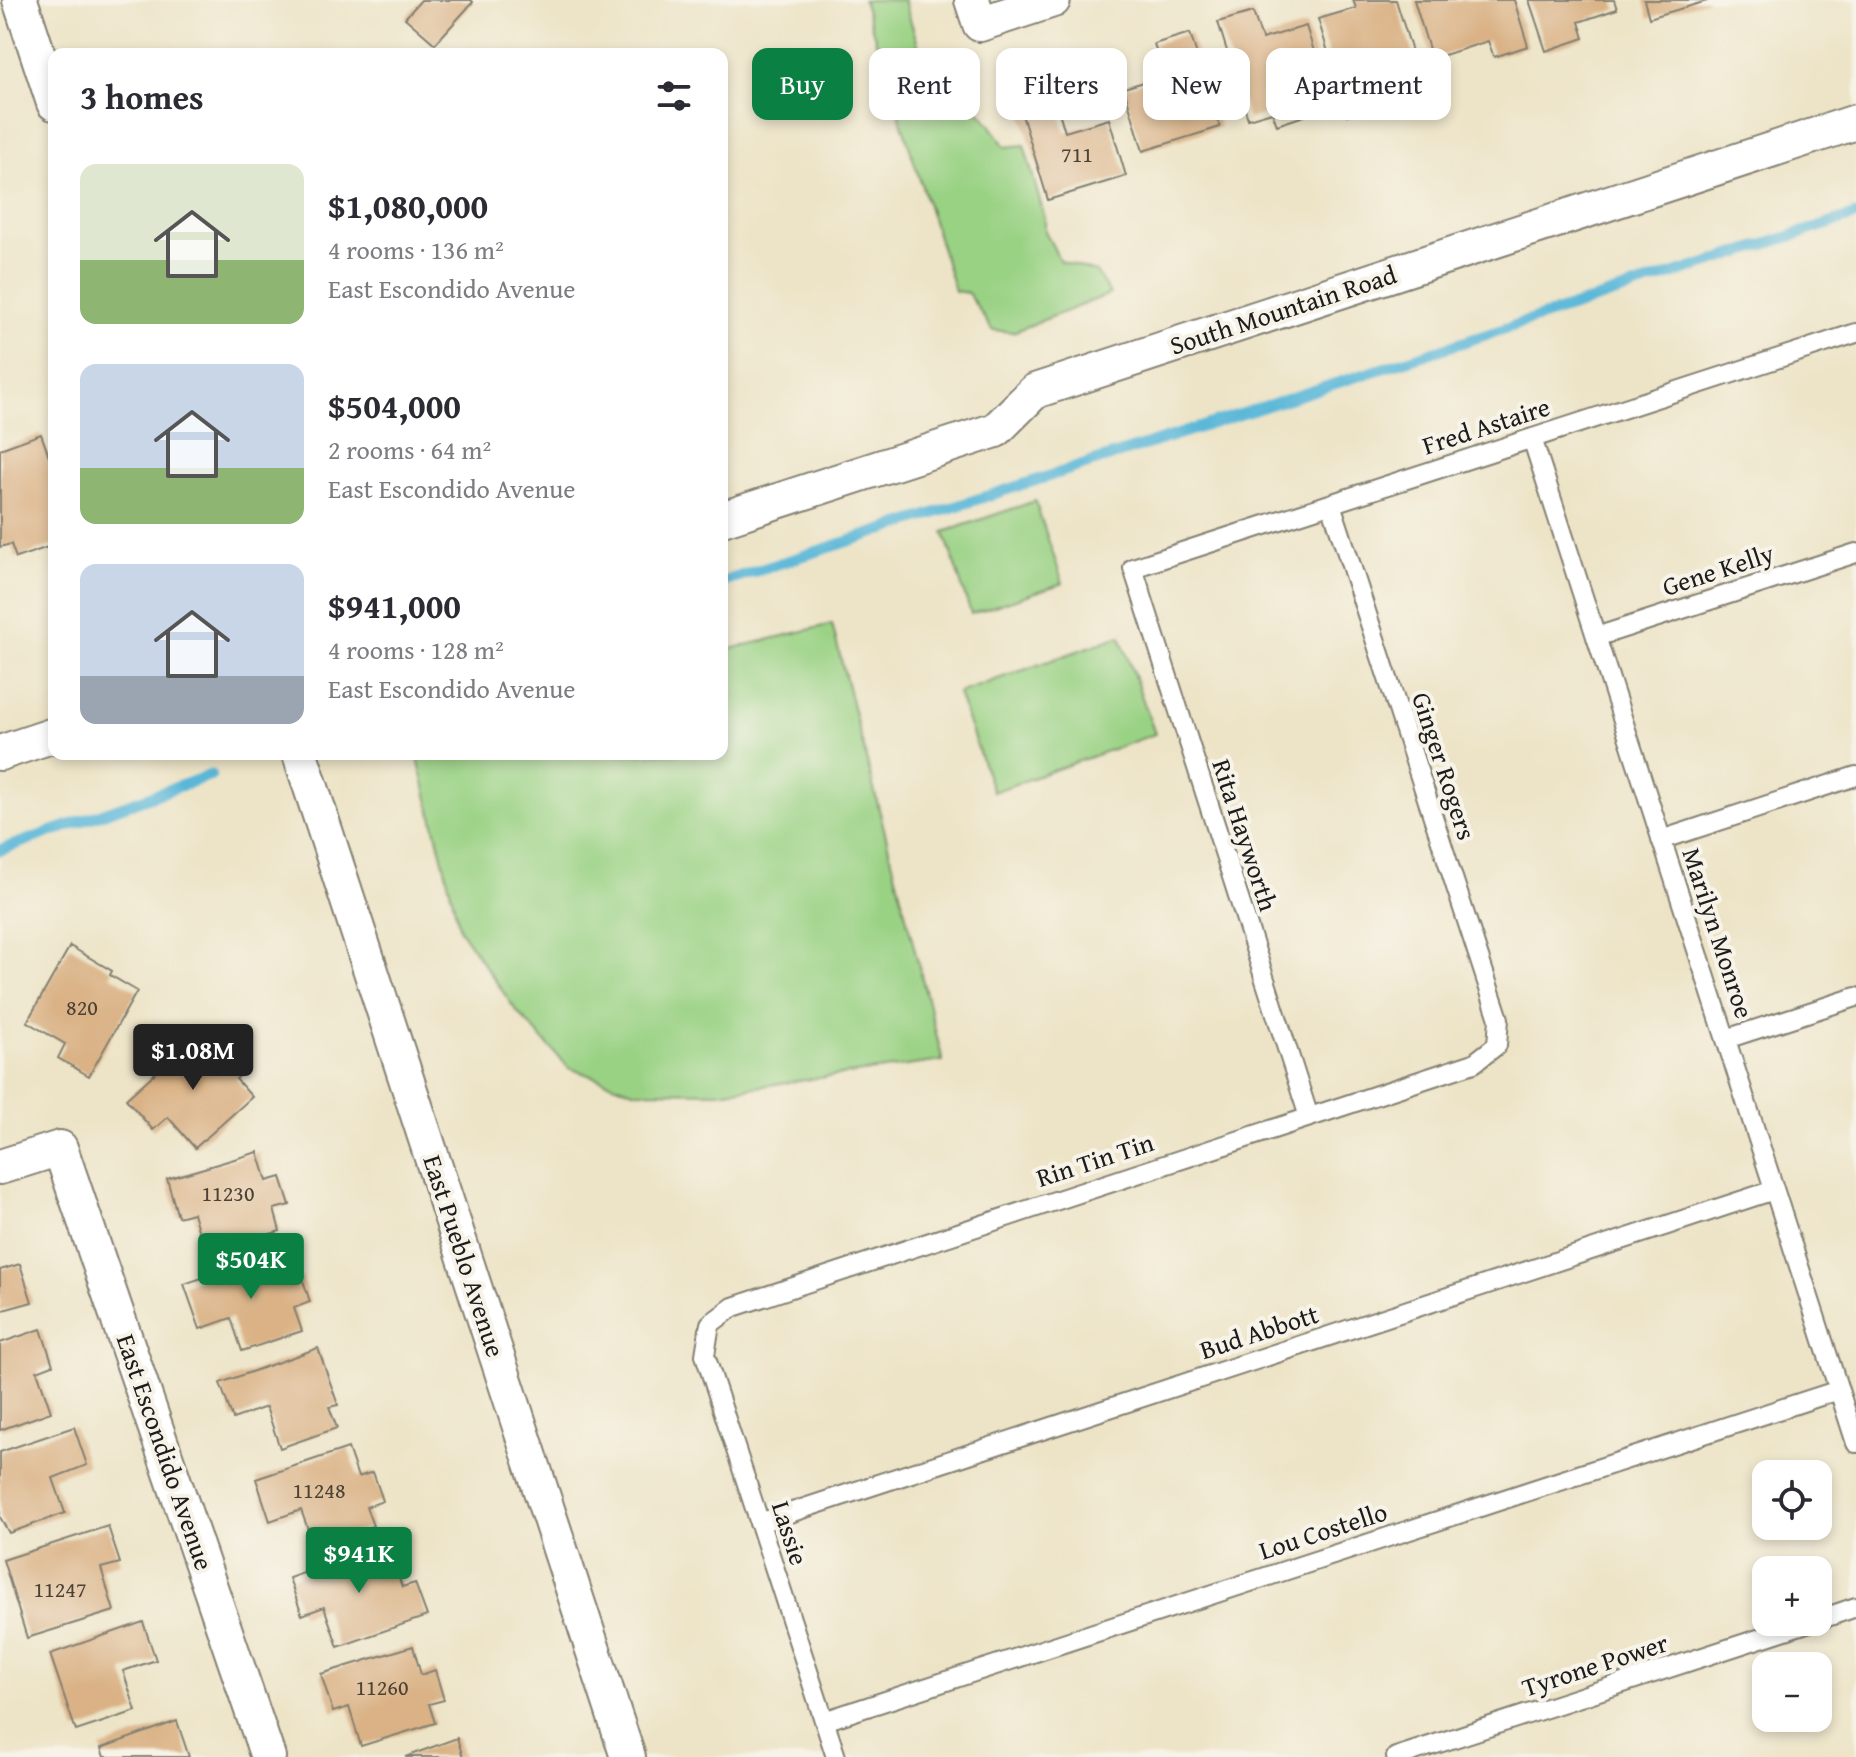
<!DOCTYPE html>
<html lang="en">
<head>
<meta charset="utf-8">
<style>
	body { margin:0; font-family:"Gentium Book Plus",serif; background:#f7f7f7; color:#2b2b33; height:100vh; display:flex; flex-direction:column; font-size:30px; white-space:nowrap }
	* { box-sizing:border-box; margin:0 }
	p { font-size:26px; color:#7c7c81 }
	.icon { flex:none; width:44px; height:44px; fill:none; stroke:currentColor; stroke-width:2; stroke-linecap:round; stroke-linejoin:round }
	.map { position:relative; flex:1; overflow:hidden }
	.details { position:absolute; left:48px; top:48px; width:680px; height:712px; display:flex; flex-direction:column; background:#fff; border-radius:16px; box-shadow:0 4px 12px #0003 }
	.details>* { flex:none }
	.top-card { position:absolute; left:752px; top:48px; width:760px; height:72px; display:flex; gap:16px }
	.fabs { position:absolute; left:1752px; top:1460px; display:grid; gap:16px }
	.fabs a { display:grid; place-items:center; width:80px; height:80px; border-radius:16px; background:#fff; box-shadow:0 4px 12px #0003; font-size:40px }
	.price { position:absolute; translate:-50% -68px; padding:0 18px; border-radius:8px; background:#0b8043; color:#fff; font-size:26px; line-height:52px; filter:drop-shadow(0 2px 4px #0008) }
	.price::after { content:''; position:absolute; left:50%; top:48px; width:24px; height:18px; margin-left:-12px; background:inherit; clip-path:polygon(0 0,100% 0,50% 100%) }
	.price.on { background:#222; color:#fff }
	ul { padding:0; list-style:none }
	li { display:flex; align-items:center; gap:24px; height:200px; padding:0 32px }
	li span { display:grid; place-items:center; flex:none; width:224px; height:160px; border-radius:16px; color:#555 }
	li>.icon { margin-inline-start:auto }
	span .icon { width:96px; height:96px; fill:#fffc; stroke-width:1 }
	li b { font-size:34px }
	h2 { display:flex; justify-content:space-between; align-items:center; height:96px; padding:0 32px; font-size:34px }
	.tag { padding:0 28px; border-radius:16px; background:#fff; box-shadow:0 4px 12px #0003; font-size:28px; line-height:72px }
	.tag.on { background:#0b8043; color:#fff }
	.map>svg:first-child { display:block }
	.green { fill:#9ad284; stroke:#5b7750; stroke-width:2 }
	.lines { fill:none; stroke-linecap:round; stroke-linejoin:round }
	.stream { stroke:#5ab7d8; stroke-width:11 }
	.building { fill:#dab286 }
	.service-casing { stroke:#848072; stroke-width:22 }
	.minor-casing { stroke:#848072; stroke-width:38 }
	.service { stroke:#fff; stroke-width:18 }
	.minor { stroke:#fff; stroke-width:34 }
	.labels { text-anchor:middle; stroke-width:8; stroke-linejoin:round; paint-order:stroke }
	.number-label { font-size:22px; fill:#4c4236 }
	.street-label { font-size:26px; fill:#1c1c1c; stroke:#f7f3e8 }
</style>
</head>
<body>
<div class="map">
<svg width="1856" height="1757" viewBox="0 0 1856 1757">
	<rect width="100%" height="100%" fill="#f7f3e8"/>
	<filter id="ink" filterUnits="userSpaceOnUse"><feTurbulence type="fractalNoise" baseFrequency=".0125" numOctaves="2"/><feDisplacementMap in="SourceGraphic" scale="16" xChannelSelector="R" yChannelSelector="G"/><feConvolveMatrix kernelMatrix="1 2 1 2 8 2 1 2 1" color-interpolation-filters="sRGB"/></filter>
	<filter id="wash" filterUnits="userSpaceOnUse"><feTurbulence type="fractalNoise" baseFrequency=".006" numOctaves="4" result="noise"/><feDisplacementMap in="SourceGraphic" scale="32" xChannelSelector="R" yChannelSelector="G"/><feGaussianBlur stdDeviation="1.8" result="paint"/><feColorMatrix in="noise" values="0 0 0 0 0 0 0 0 0 0 0 0 0 0 0 0 0 1.4 0 .05"/><feComposite in="paint" operator="in"/></filter>
	<g filter="url(#wash)">
		<rect width="100%" height="100%" fill="#ede4c7"/>
		<path class="green" d="M 863,0 L 904,0 L 928,76 C 966,96 983,110 1005,147 L 1024,145 L 1045,219 L 1045,231 L 1060,261 L 1096,272 L 1110,294 L 1013,332 L 992,330 L 968,293 L 955,291 Z
			M 1035,501 L 1063,583 L 971,614 L 944,532 Z
			M 832,624 L 943,1061 L 719,1092 L 633,1091 L 569,1068 L 515,1009 L 460,930 L 417,754 L 722,754 L 722,651 Z
			M 1120,636 L 1155,734 L 993,792 L 958,693 Z"/>
		<g class="lines">
			<path class="stream" d="M 722,582 L 1856,215
				M 0,850 L 211,775"/>
		</g>
		<g id="blocks">
			<path class="building" d="M 421,0 L 471,0 L 473,2 L 435,44 L 405,18 Z
				M 1353,0 L 1396,0 L 1419,74 L 1383,85 L 1388,102 L 1347,115 L 1318,19 L 1356,8 Z
				M 1414,0 L 1514,0 L 1528,46 L 1494,57 L 1488,41 L 1432,59 Z
				M 1529,0 L 1614,0 L 1617,9 L 1579,22 L 1584,38 L 1546,51 Z
				M 1644,0 L 1707,0 L 1707,1 L 1649,18 Z
				M 1253,12 L 1262,39 L 1306,26 L 1327,93 L 1303,101 L 1307,115 L 1277,125 L 1272,112 L 1248,119 L 1218,22 Z
				M 1190,33 L 1220,127 L 1143,151 L 1124,88 L 1164,76 L 1154,44 Z
				M 1054,95 L 1065,132 L 1109,119 L 1126,176 L 1048,200 L 1019,105 Z
				M 41,434 L 54,470 L 54,545 L 16,558 L 11,544 L 0,547 L 0,449 Z
				M 70,946 L 112,971 L 110,975 L 137,991 L 89,1076 L 58,1058 L 65,1044 L 27,1022 Z
				M 198,1035 L 218,1057 L 229,1047 L 248,1068 L 236,1079 L 252,1097 L 195,1148 L 168,1117 L 153,1130 L 126,1099 Z
				M 258,1152 L 267,1181 L 281,1177 L 290,1205 L 274,1209 L 280,1231 L 205,1253 L 193,1213 L 178,1217 L 167,1179 Z
				M 279,1252 L 288,1282 L 302,1277 L 310,1302 L 294,1308 L 302,1331 L 242,1351 L 231,1318 L 200,1329 L 184,1284 Z
				M 20,1264 L 32,1302 L 0,1311 L 0,1270 Z
				M 41,1329 L 53,1365 L 37,1371 L 51,1412 L 0,1430 L 0,1343 Z
				M 318,1348 L 338,1405 L 329,1407 L 337,1428 L 280,1448 L 266,1407 L 233,1419 L 220,1383 Z
				M 74,1427 L 87,1465 L 53,1478 L 65,1513 L 9,1533 L 0,1517 L 0,1452 Z
				M 348,1448 L 358,1477 L 373,1472 L 383,1501 L 366,1507 L 373,1526 L 314,1546 L 301,1510 L 270,1521 L 256,1479 Z
				M 108,1526 L 120,1563 L 101,1568 L 114,1611 L 27,1638 L 3,1560 Z
				M 387,1543 L 402,1587 L 415,1583 L 427,1616 L 338,1647 L 324,1607 L 302,1615 L 289,1578 Z
				M 143,1622 L 156,1660 L 123,1671 L 136,1711 L 76,1731 L 50,1654 Z
				M 413,1646 L 421,1675 L 435,1670 L 444,1700 L 429,1704 L 435,1723 L 361,1746 L 349,1707 L 333,1712 L 321,1674 Z
				M 177,1721 L 189,1757 L 104,1757 L 101,1748 Z
				M 457,1738 L 463,1757 L 405,1757 Z"/>
		</g>
	</g>
	<g filter="url(#ink)">
		<use href="#blocks" fill-opacity="0" stroke="#848072" stroke-width="2"/>
		<g class="lines">
			<g class="service-casing">
				<path id="service" d="M 1532,438 L 1856,1443
					M 1596,637 L 1856,553
					M 1661,840 L 1856,776
					M 1726,1039 L 1856,997
					M 1309,1117 L 1133,568 L 1856,333
					M 759,1523 L 1774,1190
					M 1818,1620 L 1856,1607
					M 824,1721 L 1839,1390
					M 836,1757 L 705,1355 L 710,1324 L 733,1307 L 1474,1063 L 1497,1045 L 1499,1019 L 1331,504
					M 1396,1757 L 1810,1622"/>
			</g>
			<g class="minor-casing">
				<path id="minor" d="M 20,0 L 54,103
					M 972,0 L 980,24 L 1053,0
					M 722,519 L 996,430 L 1035,391 L 1856,122
					M 0,753 L 54,735
					M 300,754 L 628,1757
					M 0,1167 L 60,1148 L 268,1757"/>
			</g>
			<use href="#service" class="service"/>
			<use href="#minor" class="minor"/>
		</g>
	</g>
	<g class="labels">
		<g class="number-label">
			<text x="1077" y="162">711</text>
			<text x="82" y="1015">820</text>
			<text x="228" y="1201">11230</text>
			<text x="319" y="1498">11248</text>
			<text x="60" y="1597">11247</text>
			<text x="382" y="1695">11260</text>
		</g>
		<g class="street-label">
			<text transform="translate(1283 310) rotate(-18)" y="9">South Mountain Road</text>
			<text transform="translate(1486 426) rotate(-18)" y="9">Fred Astaire</text>
			<text transform="translate(1718 570) rotate(-18)" y="9">Gene Kelly</text>
			<text transform="translate(1444 766) rotate(72)" y="9">Ginger Rogers</text>
			<text transform="translate(1245 835) rotate(72)" y="9">Rita Hayworth</text>
			<text transform="translate(1718 933) rotate(72)" y="9">Marilyn Monroe</text>
			<text transform="translate(1095 1160) rotate(-18)" y="9">Rin Tin Tin</text>
			<text transform="translate(464 1256) rotate(72)" y="9">East Pueblo Avenue</text>
			<text transform="translate(1259 1332) rotate(-18)" y="9">Bud Abbott</text>
			<text transform="translate(165 1452) rotate(71)" y="9">East Escondido Avenue</text>
			<text transform="translate(1323 1531) rotate(-18)" y="9">Lou Costello</text>
			<text transform="translate(790 1533) rotate(72)" y="9">Lassie</text>
			<text transform="translate(1595 1665) rotate(-18)" y="9">Tyrone Power</text>
		</g>
	</g>
</svg>
<div class="fabs">
<a><svg class="icon" aria-label="locate" viewBox="0 0 24 24"><circle cx="12" cy="12" r="6"/><path d="M12 2v4M12 18v4M2 12h4M18 12h4"/></svg></a>
<a>+</a>
<a>−</a>
</div>
<b class="price on" style="left:193px;top:1092px">$1.08M</b>
<b class="price" style="left:251px;top:1301px">$504K</b>
<b class="price" style="left:359px;top:1595px">$941K</b>
<div class="top-card">
<a class="tag on">Buy</a>
<a class="tag">Rent</a>
<a class="tag">Filters</a>
<a class="tag">New</a>
<a class="tag">Apartment</a>
</div>
<section class="details">
<h2>3 homes<svg class="icon" aria-label="filters" viewBox="0 0 24 24"><path d="M4 7h16M4 17h16"/><circle cx="9" cy="7" r="2"/><circle cx="15" cy="17" r="2"/></svg></h2>
<ul>
<li><span style="background:linear-gradient(#dfe7d0 60%,#8fb573 0)"><svg class="icon" aria-label="home" viewBox="0 0 24 24"><path d="M3 11l9-7 9 7M6 9v11h12V9"/></svg></span><div><b>$1,080,000</b><p>4 rooms · 136 m²</p><p>East Escondido Avenue</p></div></li>
<li><span style="background:linear-gradient(#c9d6e8 65%,#8fb573 0)"><svg class="icon" aria-label="home" viewBox="0 0 24 24"><path d="M3 11l9-7 9 7M6 9v11h12V9"/></svg></span><div><b>$504,000</b><p>2 rooms · 64 m²</p><p>East Escondido Avenue</p></div></li>
<li><span style="background:linear-gradient(#c9d6e8 70%,#9aa5b1 0)"><svg class="icon" aria-label="home" viewBox="0 0 24 24"><path d="M3 11l9-7 9 7M6 9v11h12V9"/></svg></span><div><b>$941,000</b><p>4 rooms · 128 m²</p><p>East Escondido Avenue</p></div></li>
</ul>
</section>
</div>
</body>
</html>
